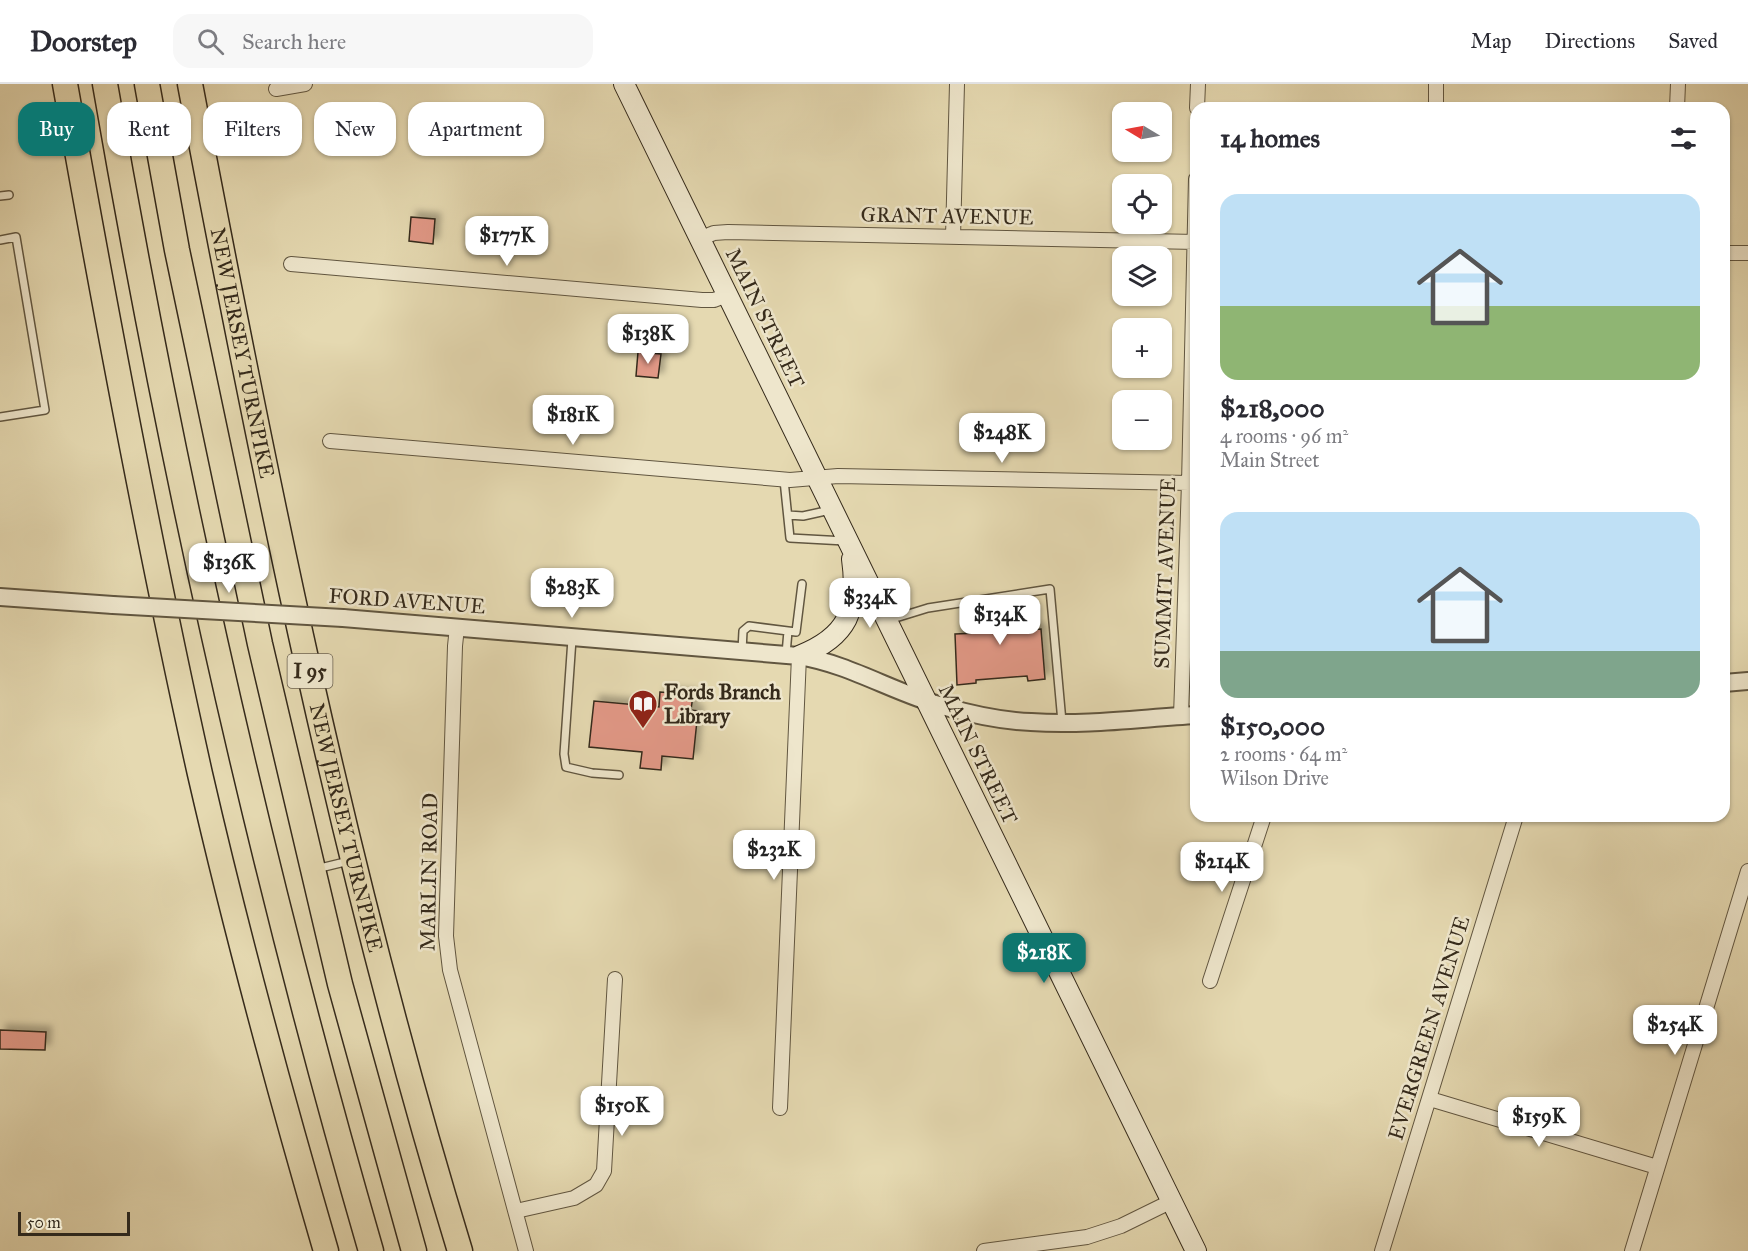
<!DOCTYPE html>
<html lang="en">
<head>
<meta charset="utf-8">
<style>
	body { margin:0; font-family:"IM FELL Great Primer",serif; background:#f7f7f7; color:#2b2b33; height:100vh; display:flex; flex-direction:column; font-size:22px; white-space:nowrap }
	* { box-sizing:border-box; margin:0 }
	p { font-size:20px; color:#7c7c81 }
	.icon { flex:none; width:33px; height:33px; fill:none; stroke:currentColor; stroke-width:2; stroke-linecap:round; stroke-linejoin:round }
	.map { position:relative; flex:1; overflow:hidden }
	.sheet { position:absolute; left:1190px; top:18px; width:540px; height:720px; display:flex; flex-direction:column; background:#fff; border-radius:18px; box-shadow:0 2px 4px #0004 }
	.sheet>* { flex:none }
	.guide { position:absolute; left:18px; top:18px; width:570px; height:54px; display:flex; gap:12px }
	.needle { width:39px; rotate:280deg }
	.controls { position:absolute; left:1112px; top:18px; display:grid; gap:12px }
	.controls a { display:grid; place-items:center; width:60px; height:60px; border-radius:12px; background:#fff; box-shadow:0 2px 4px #0004; font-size:30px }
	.scale { position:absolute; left:18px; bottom:15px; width:112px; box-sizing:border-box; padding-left:6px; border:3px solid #352a1b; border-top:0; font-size:16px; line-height:21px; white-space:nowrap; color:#352a1b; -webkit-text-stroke:4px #eee6cc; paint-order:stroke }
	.price { position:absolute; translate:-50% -51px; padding:0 14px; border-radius:12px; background:#fff; color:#222; font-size:20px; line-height:39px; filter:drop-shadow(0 2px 3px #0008) }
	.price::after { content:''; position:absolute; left:50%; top:36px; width:18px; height:14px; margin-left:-9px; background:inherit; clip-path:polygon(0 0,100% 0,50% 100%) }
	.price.on { background:#0f766e; color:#fff }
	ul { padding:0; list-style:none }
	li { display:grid; align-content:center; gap:12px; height:318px; padding:0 30px }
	li span { display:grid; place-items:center; height:186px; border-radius:18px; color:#555 }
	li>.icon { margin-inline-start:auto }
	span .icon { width:108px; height:108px; fill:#fffc; stroke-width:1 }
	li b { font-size:26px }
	h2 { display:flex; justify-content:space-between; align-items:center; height:72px; padding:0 30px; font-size:26px }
	.chip { padding:0 21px; border-radius:18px; background:#fff; box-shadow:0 2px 4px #0004; font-size:21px; line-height:54px }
	.chip.on { background:#0f766e; color:#fff }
	header { display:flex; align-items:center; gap:36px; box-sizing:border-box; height:84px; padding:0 30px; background:#fff; border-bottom:2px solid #e1e1e2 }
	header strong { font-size:28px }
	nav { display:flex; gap:33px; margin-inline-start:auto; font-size:21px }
	.search { width:420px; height:54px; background:#f7f7f7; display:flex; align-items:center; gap:15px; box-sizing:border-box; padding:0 21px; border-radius:18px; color:#7c7c81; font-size:22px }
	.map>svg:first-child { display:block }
	.building { fill:#e19886; stroke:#352a1b; stroke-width:1.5; filter:url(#shadow) }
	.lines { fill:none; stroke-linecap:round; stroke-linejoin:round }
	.service-casing { stroke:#615640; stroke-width:10 }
	.minor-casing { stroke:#615640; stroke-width:16 }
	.tertiary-casing { stroke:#615640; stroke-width:20 }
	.secondary-casing { stroke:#352a1b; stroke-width:22 }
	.motorway-casing { stroke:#352a1b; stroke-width:27 }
	.service { stroke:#eee6cc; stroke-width:7 }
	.minor { stroke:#eee6cc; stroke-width:14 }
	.tertiary { stroke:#eee6cc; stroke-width:16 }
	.secondary { stroke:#eee6cc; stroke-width:20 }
	.motorway { stroke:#e5d9b1; stroke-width:24 }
	.tertiary-bridge-casing { stroke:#615640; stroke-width:20; stroke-linecap:butt }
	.tertiary-bridge { stroke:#eee6cc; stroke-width:16 }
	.labels { text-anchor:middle; stroke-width:5; stroke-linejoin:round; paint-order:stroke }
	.shield { fill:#eee6cc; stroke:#6c6250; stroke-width:1.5 }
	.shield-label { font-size:20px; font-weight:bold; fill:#352a1b }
	.street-label { font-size:21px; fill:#352a1b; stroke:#eee6cc }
	.poi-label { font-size:21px; font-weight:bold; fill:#352a1b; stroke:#eee6cc; text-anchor:start }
</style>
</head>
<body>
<header>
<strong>Doorstep</strong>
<div class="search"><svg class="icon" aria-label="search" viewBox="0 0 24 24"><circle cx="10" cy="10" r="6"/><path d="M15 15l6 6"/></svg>Search here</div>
<nav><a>Map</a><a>Directions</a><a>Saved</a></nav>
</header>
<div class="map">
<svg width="1748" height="1167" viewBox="0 0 1748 1167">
	<defs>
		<filter id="shadow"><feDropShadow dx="5.5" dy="-5.5" stdDeviation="3" flood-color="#0004"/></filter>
	</defs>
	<rect width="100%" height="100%" fill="#e5d9b1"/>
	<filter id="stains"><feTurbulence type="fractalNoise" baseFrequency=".00333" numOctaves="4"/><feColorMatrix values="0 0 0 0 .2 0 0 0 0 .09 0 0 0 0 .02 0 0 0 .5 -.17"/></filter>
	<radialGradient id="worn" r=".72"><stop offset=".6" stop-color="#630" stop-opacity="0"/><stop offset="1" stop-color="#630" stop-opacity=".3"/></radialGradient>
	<path class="building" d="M 411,133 L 435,135 L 433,160 L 409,157 Z
		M 638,268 L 661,270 L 658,294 L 636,292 Z
		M 1024,517 L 1026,546 L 1041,545 L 1045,595 L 1028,597 L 1027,592 L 976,596 L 976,599 L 957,601 L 955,550 L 978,549 L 976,521 Z
		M 660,608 L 693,611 L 691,626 L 698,627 L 693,675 L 662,672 L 661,686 L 640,684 L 642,668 L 589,663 L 594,617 L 659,623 Z
		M 0,946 L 46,948 L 45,966 L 0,965 Z"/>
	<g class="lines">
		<g class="service-casing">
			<path id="service" d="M 0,112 L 9,111
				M 0,156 L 16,153 L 45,326 L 0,333
				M 784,396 L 790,454 L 845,457
				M 788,431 L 803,432 L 830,426
				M 889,536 L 928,524 L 1050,505 L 1062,638
				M 572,555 L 564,670 L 566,683 L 592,689 L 619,691
				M 742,567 L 743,547 L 749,542 L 796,548 L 802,500
				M 786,570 L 788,547
				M 316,785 L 349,777"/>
		</g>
		<g class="minor-casing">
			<path id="minor" d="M 276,5 L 305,0
				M 1197,24 L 1198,0
				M 1436,24 L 1436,0
				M 1677,24 L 1678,0
				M 953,153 L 957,0
				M 699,155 L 714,149 L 728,148 L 1196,158
				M 1724,169 L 1748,169
				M 291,180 L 702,216 L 714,216 L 727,211
				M 330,357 L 790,396 L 838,392 L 1189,399
				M 457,543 L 455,562 L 446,852 L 450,886 L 526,1167
				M 1181,632 L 1189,399 L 1196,95
				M 1210,897 L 1264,732
				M 1430,1015 L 1657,1083
				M 780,1024 L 799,572
				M 516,1127 L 574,1114 L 596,1101 L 604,1087 L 615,895
				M 984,1167 L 1087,1153 L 1121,1142 L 1172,1117
				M 1382,1167 L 1516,732
				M 1632,1167 L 1748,787"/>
		</g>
		<g class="tertiary-casing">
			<path id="tertiary" d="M 0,513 L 113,521
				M 343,534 L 799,572 C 850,580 896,610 946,623 C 974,631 1002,637 1031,638 C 1084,642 1142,634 1196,631
				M 1724,599 L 1748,597"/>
		</g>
		<g class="secondary-casing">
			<path id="secondary" d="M 624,0 L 1196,1167
				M 799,572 C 848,553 859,525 852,475"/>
		</g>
		<g class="motorway-casing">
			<g id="motorway">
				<path d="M 65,0 C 106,231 149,462 200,690 C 237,851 280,1009 326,1167"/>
				<path d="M 105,0 C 173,393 260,784 371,1167"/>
				<path d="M 147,0 L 177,166 L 260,560 L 340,900 L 414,1167"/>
				<path id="s1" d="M 190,0 C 264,392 343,785 460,1167"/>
			</g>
		</g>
		<use href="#service" class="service"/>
		<use href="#minor" class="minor"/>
		<use href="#tertiary" class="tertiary"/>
		<use href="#secondary" class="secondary"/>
		<use href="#motorway" class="motorway"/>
		<g class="tertiary-bridge-casing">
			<path id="tertiary-bridge" d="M 113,521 L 343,534"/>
		</g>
		<use href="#tertiary-bridge" class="tertiary-bridge"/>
	</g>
	<defs>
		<g id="library-pin" transform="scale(1.5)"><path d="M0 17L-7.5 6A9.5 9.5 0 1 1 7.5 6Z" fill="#8f2418" stroke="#eee6cc"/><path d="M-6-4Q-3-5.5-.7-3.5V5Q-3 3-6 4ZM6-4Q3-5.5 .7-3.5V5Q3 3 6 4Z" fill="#fff"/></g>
	</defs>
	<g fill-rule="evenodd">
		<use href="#library-pin" x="643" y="620"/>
	</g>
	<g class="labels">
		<rect class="shield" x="287.5" y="570" width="45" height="34" rx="4.5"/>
		<g class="shield-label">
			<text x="310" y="594">I 95</text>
		</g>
		<g class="street-label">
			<text transform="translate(947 132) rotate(1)" y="7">GRANT AVENUE</text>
			<text transform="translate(765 234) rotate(64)" y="7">MAIN STREET</text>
			<text dy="7" stroke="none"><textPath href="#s1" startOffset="274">NEW JERSEY TURNPIKE</textPath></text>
			<text transform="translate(1165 489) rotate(-88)" y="7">SUMMIT AVENUE</text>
			<text transform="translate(407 517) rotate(4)" y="7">FORD AVENUE</text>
			<text transform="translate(978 670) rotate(64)" y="7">MAIN STREET</text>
			<text dy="7" stroke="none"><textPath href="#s1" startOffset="760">NEW JERSEY TURNPIKE</textPath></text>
			<text transform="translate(429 788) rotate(-89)" y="7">MARLIN ROAD</text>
			<text transform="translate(1429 944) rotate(-73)" y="7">EVERGREEN AVENUE</text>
		</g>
		<g class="poi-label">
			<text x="664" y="615">Fords Branch<tspan x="664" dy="24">Library</tspan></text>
		</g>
	</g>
	<rect width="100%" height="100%" filter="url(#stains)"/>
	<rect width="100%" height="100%" fill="url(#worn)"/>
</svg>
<div class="controls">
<a><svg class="needle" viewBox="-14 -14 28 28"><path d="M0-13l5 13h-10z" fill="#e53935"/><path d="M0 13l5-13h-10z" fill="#7c7c81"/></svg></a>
<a><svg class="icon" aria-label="locate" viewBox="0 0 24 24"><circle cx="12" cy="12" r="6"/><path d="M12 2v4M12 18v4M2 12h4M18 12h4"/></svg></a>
<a><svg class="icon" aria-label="layers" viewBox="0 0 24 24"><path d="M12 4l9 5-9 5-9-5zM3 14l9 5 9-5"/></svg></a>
<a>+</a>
<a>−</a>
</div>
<div class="scale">50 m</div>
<b class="price" style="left:507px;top:183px">$177K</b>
<b class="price" style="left:648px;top:281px">$138K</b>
<b class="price" style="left:573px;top:362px">$181K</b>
<b class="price" style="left:1002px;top:380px">$248K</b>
<b class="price" style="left:229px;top:510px">$136K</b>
<b class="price" style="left:572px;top:535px">$283K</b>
<b class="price" style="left:870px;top:545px">$334K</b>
<b class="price" style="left:1000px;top:562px">$134K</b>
<b class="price" style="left:774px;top:797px">$232K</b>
<b class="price" style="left:1222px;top:809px">$214K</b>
<b class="price on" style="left:1044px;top:900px">$218K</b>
<b class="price" style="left:1675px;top:972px">$254K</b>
<b class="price" style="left:622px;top:1053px">$150K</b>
<b class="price" style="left:1539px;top:1064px">$159K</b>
<div class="guide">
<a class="chip on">Buy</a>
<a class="chip">Rent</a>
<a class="chip">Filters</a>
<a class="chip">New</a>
<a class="chip">Apartment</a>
</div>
<section class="sheet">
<h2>14 homes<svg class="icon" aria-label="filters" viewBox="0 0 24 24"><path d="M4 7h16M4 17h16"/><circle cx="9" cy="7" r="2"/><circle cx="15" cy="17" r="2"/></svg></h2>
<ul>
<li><span style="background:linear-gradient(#bfe0f5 60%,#8fb573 0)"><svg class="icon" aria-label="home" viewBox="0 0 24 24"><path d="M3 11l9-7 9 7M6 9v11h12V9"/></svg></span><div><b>$218,000</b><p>4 rooms · 96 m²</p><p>Main Street</p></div></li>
<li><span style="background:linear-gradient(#bfe0f5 75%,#7fa58c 0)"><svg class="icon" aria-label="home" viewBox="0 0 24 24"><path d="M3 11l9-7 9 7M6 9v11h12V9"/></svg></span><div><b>$150,000</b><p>2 rooms · 64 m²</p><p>Wilson Drive</p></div></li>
</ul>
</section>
</div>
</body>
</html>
